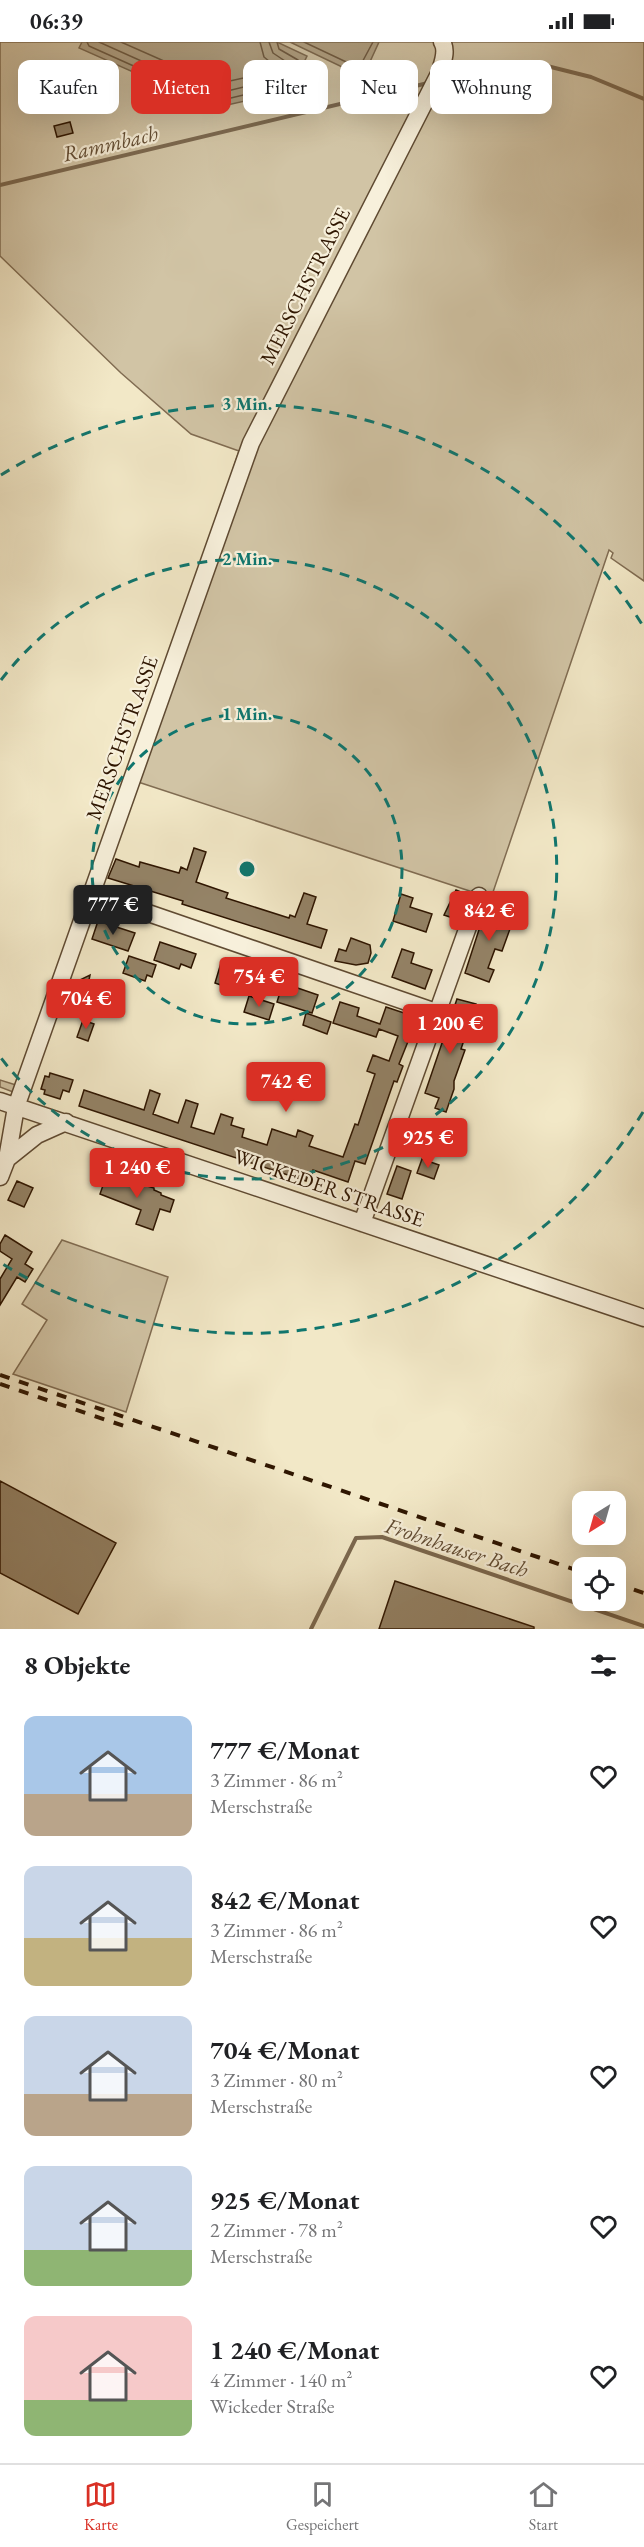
<!DOCTYPE html>
<html lang="de">
<head>
<meta charset="utf-8">
<style>
	body { margin:0; font-family:"EB Garamond",serif; background:#f6f6f6; color:#202124; height:100vh; display:flex; flex-direction:column; font-size:22px; white-space:nowrap }
	* { box-sizing:border-box; margin:0 }
	p { font-size:20px; color:#757577 }
	.icon { flex:none; width:33px; height:33px; fill:none; stroke:currentColor; stroke-width:2; stroke-linecap:round; stroke-linejoin:round }
	.map { position:relative; height:1587px; overflow:hidden }
	.drawer { display:flex; flex-direction:column; background:#fff; flex:1 }
	.drawer>* { flex:none }
	.banner { position:absolute; left:18px; top:18px; width:609px; height:54px; display:flex; gap:12px }
	.needle { width:39px; rotate:217deg }
	.tools { position:absolute; left:572px; top:1449px; display:grid; gap:12px }
	.tools a { display:grid; place-items:center; width:54px; height:54px; border-radius:12px; background:#fff; box-shadow:0 6px 24px #0002; font-size:30px }
	.price { position:absolute; translate:-50% -51px; padding:0 14px; border-radius:6px; background:#d93025; color:#fff; font-size:20px; line-height:39px; filter:drop-shadow(0 2px 3px #0008) }
	.price::after { content:''; position:absolute; left:50%; top:36px; width:18px; height:14px; margin-left:-9px; background:inherit; clip-path:polygon(0 0,100% 0,50% 100%) }
	.price.selected { background:#222; color:#fff }
	ul { padding:0; list-style:none }
	li { display:flex; align-items:center; gap:18px; height:150px; padding:0 24px }
	li span { display:grid; place-items:center; flex:none; width:168px; height:120px; border-radius:12px; color:#555 }
	li>.icon { margin-inline-start:auto }
	span .icon { width:72px; height:72px; fill:#fffc; stroke-width:1 }
	li b { font-size:26px }
	h2 { display:flex; justify-content:space-between; align-items:center; height:72px; padding:0 24px; font-size:26px }
	.tag { padding:0 21px; border-radius:12px; background:#fff; box-shadow:0 6px 24px #0002; font-size:21px; line-height:54px }
	.tag.selected { background:#d93025; color:#fff }
	.status { display:flex; justify-content:space-between; align-items:center; height:42px; padding:0 30px; background:#fff; direction:ltr }
	.status svg { height:16px; fill:currentColor }
	.menu { display:flex; justify-content:space-around; align-items:center; height:84px; border-top:2px solid #e0e0e0; background:#fff; font-size:16px; color:#757577 }
	.menu a { display:grid; justify-items:center; gap:3px }
	.menu .selected { color:#d93025 }
	.map>svg:first-child { display:block }
	.green { fill:#d1c4a5; stroke:#806c52; stroke-width:1.5 }
	.water { fill:#afa083; stroke:#7b684f; stroke-width:1.5 }
	.lines { fill:none; stroke-linecap:round; stroke-linejoin:round }
	.shore { stroke:#6e5a42; stroke-width:1.5 }
	.stream { stroke:#7b684f; stroke-width:4 }
	.building { fill:#948367; stroke:#2e1500; stroke-width:1.5 }
	.minor-casing { stroke:#5f4a32; stroke-width:19 }
	.minor { stroke:#f7f0db; stroke-width:16 }
	.rail { stroke:#2e1500; stroke-width:4; stroke-dasharray:10 10; stroke-linecap:butt }
	.ring { fill:none; stroke:#0f766e; stroke-width:3; stroke-dasharray:10 8 }
	.labels { text-anchor:middle; stroke-width:4.5; stroke-linejoin:round; paint-order:stroke }
	.street-label { font-size:21px; fill:#2e1500; stroke:#f7f0db }
	.water-label { font-size:22px; font-style:italic; fill:#624d34; stroke:#f7f0db }
	.centre { fill:#0f766e; stroke:#f7f0db; stroke-width:3 }
	.ring-label { font-size:18px; text-anchor:middle; font-weight:bold; fill:#0f766e; stroke:#f7f0db; stroke-width:4.5; stroke-linejoin:round; paint-order:stroke }
</style>
</head>
<body>
<div class="status"><b>06:39</b><svg viewBox="0 0 49 12"><path d="M0 12V9h3v3zM5 12V6h3v6zM10 12V3h3v9zM15 12V0h3v12zM26 1h20v11H26zM47 4h2v5h-2z"/></svg></div>
<div class="map">
<svg width="644" height="1587" viewBox="0 0 644 1587">
	<rect width="100%" height="100%" fill="#f2e8c7"/>
	<filter id="stains"><feTurbulence type="fractalNoise" baseFrequency=".00333" numOctaves="4"/><feColorMatrix values="0 0 0 0 .2 0 0 0 0 .09 0 0 0 0 .02 0 0 0 .5 -.17"/></filter>
	<radialGradient id="worn" r=".72"><stop offset=".6" stop-color="#630" stop-opacity="0"/><stop offset="1" stop-color="#630" stop-opacity=".3"/></radialGradient>
	<path class="green" d="M 0,0 L 644,0 L 644,539 L 611,516 L 613,511 L 609,508 L 491,856 L 135,739 L 26,1055 L 0,1045 L 0,1038 L 16,1043 L 197,537 L 239,409 L 191,392 L 121,331 L 0,214 Z
		M 62,1198 L 168,1235 L 126,1370 L 13,1332 L 47,1278 L 22,1262 Z"/>
	<path class="water" d="M 82,0 L 277,0 L 307,14 L 290,49 L 214,66 L 79,6 Z
		M 290,0 L 379,0 L 363,35 Z"/>
	<g class="lines">
		<path class="shore" d="M 87,0 L 89,4 L 214,60 L 286,43 L 298,18 L 279,7 L 277,0
			M 99,0 L 215,52 L 281,36 L 288,21 L 273,11 L 269,0
			M 121,0 L 216,42 L 275,29 L 275,24 L 264,15 L 260,0
			M 304,0 L 359,26 L 373,0"/>
		<path class="stream" d="M 441,39 L 452,37 L 494,20 L 539,22 L 591,35 L 644,57
			M 0,143 L 428,41
			M 311,1587 L 356,1496 L 382,1495 L 644,1584"/>
	</g>
	<path class="building" d="M 70,80 L 73,91 L 57,95 L 54,84 Z
		M 194,806 L 206,810 L 196,840 L 228,851 L 226,856 L 289,876 L 290,873 L 295,875 L 304,851 L 316,855 L 307,882 L 327,888 L 321,906 L 182,862 L 183,859 L 108,836 L 116,817 L 139,825 L 140,820 L 179,831 L 181,825 L 187,828 Z
		M 456,848 L 468,853 L 459,878 L 444,873 Z
		M 401,852 L 413,856 L 410,865 L 432,872 L 426,890 L 393,879 Z
		M 487,863 L 515,873 L 502,909 L 495,907 L 488,926 L 494,928 L 489,940 L 465,931 Z
		M 98,879 L 135,891 L 128,909 L 92,897 Z
		M 351,896 L 370,903 L 371,911 L 368,921 L 356,923 L 335,919 L 339,907 L 346,909 Z
		M 160,900 L 196,912 L 191,926 L 181,922 L 179,927 L 154,918 Z
		M 402,907 L 414,911 L 411,921 L 432,928 L 425,947 L 392,935 Z
		M 129,914 L 156,923 L 152,935 L 147,933 L 145,939 L 123,931 Z
		M 221,921 L 257,933 L 250,953 L 215,941 Z
		M 90,933 L 89,938 L 92,939 L 88,950 L 85,949 L 80,963 L 65,957 L 72,938 L 76,940 Z
		M 283,941 L 318,953 L 312,971 L 277,960 Z
		M 249,954 L 274,962 L 269,978 L 244,970 Z
		M 457,957 L 476,962 L 461,1007 L 465,1008 L 454,1039 L 454,1047 L 446,1070 L 435,1066 L 439,1056 L 425,1051 Z
		M 340,960 L 359,966 L 357,974 L 380,982 L 386,965 L 422,977 L 416,993 L 411,992 L 399,1022 L 403,1024 L 397,1040 L 394,1039 L 365,1122 L 355,1119 L 348,1140 L 313,1128 L 312,1133 L 308,1132 L 306,1139 L 79,1064 L 84,1048 L 144,1068 L 150,1048 L 160,1052 L 153,1072 L 178,1081 L 186,1058 L 198,1062 L 191,1085 L 214,1092 L 221,1072 L 233,1076 L 231,1083 L 244,1087 L 242,1095 L 267,1103 L 272,1087 L 296,1095 L 298,1088 L 313,1094 L 309,1104 L 343,1115 L 355,1082 L 358,1083 L 375,1032 L 367,1029 L 373,1013 L 389,1019 L 398,994 L 379,987 L 376,995 L 333,981 Z
		M 306,971 L 331,980 L 327,992 L 303,983 Z
		M 83,978 L 94,982 L 88,999 L 77,995 Z
		M 50,1031 L 73,1038 L 69,1050 L 63,1048 L 60,1057 L 44,1052 L 45,1048 L 41,1047 L 45,1034 L 49,1035 Z
		M 422,1117 L 439,1123 L 434,1137 L 417,1131 Z
		M 397,1124 L 411,1129 L 402,1157 L 387,1152 Z
		M 107,1132 L 154,1146 L 154,1148 L 161,1151 L 161,1153 L 174,1158 L 170,1170 L 160,1167 L 153,1188 L 136,1182 L 141,1168 L 100,1152 Z
		M 17,1139 L 33,1146 L 24,1165 L 8,1158 Z
		M 5,1193 L 32,1210 L 25,1222 L 33,1227 L 25,1240 L 17,1235 L 0,1263 L 0,1237 L 12,1217 L 0,1209 L 0,1202 Z
		M 0,1439 L 116,1501 L 78,1572 L 0,1531 Z
		M 395,1539 L 534,1585 L 534,1587 L 379,1587 Z"/>
	<g class="lines">
		<g class="minor-casing">
			<path id="minor" d="M 90,851 L 436,970
				M 0,1059 L 644,1276
				M 7,1117 L 37,1093 L 66,1080
				M 0,1135 L 7,1117 L 16,1065 L 251,401 L 439,32 C 442,22 448,9 442,0
				M 362,1181 L 479,854"/>
		</g>
		<use href="#minor" class="minor"/>
		<path class="rail" d="M 0,1333 L 582,1530
			M 0,1342 L 127,1385
			M 615,1541 L 644,1551"/>
	</g>
	<g class="ring">
		<circle cx="247" cy="827" r="155"/>
		<path d="M1 638A310 310 0 1 1 1 1016"/>
		<path d="M643 1070A465 465 0 0 1 1 1221M1 433A465 465 0 0 1 643 584"/>
	</g>
	<g class="labels">
		<g class="street-label">
			<text transform="translate(305 244) rotate(-63)" y="7">MERSCHSTRASSE</text>
			<text transform="translate(122 696) rotate(-70)" y="7">MERSCHSTRASSE</text>
			<text transform="translate(329 1146) rotate(19)" y="7">WICKEDER STRASSE</text>
		</g>
		<g class="water-label">
			<text transform="translate(110 101) rotate(-13)" y="8">Rammbach</text>
			<text transform="translate(457 1505) rotate(18)" y="8">Frohnhauser Bach</text>
		</g>
	</g>
	<circle cx="247" cy="827" r="9" class="centre"/>
	<g class="ring-label">
		<text x="247" y="368">3 Min.</text>
		<text x="247" y="523">2 Min.</text>
		<text x="247" y="678">1 Min.</text>
	</g>
	<rect width="100%" height="100%" filter="url(#stains)"/>
	<rect width="100%" height="100%" fill="url(#worn)"/>
</svg>
<div class="tools">
<a><svg class="needle" viewBox="-14 -14 28 28"><path d="M0-13l5 13h-10z" fill="#e53935"/><path d="M0 13l5-13h-10z" fill="#757577"/></svg></a>
<a><svg class="icon" aria-label="locate" viewBox="0 0 24 24"><circle cx="12" cy="12" r="6"/><path d="M12 2v4M12 18v4M2 12h4M18 12h4"/></svg></a>
</div>
<b class="price selected" style="left:113px;top:894px">777 €</b>
<b class="price" style="left:489px;top:900px">842 €</b>
<b class="price" style="left:259px;top:966px">754 €</b>
<b class="price" style="left:86px;top:988px">704 €</b>
<b class="price" style="left:450px;top:1013px">1 200 €</b>
<b class="price" style="left:286px;top:1071px">742 €</b>
<b class="price" style="left:428px;top:1127px">925 €</b>
<b class="price" style="left:137px;top:1157px">1 240 €</b>
<div class="banner">
<a class="tag">Kaufen</a>
<a class="tag selected">Mieten</a>
<a class="tag">Filter</a>
<a class="tag">Neu</a>
<a class="tag">Wohnung</a>
</div>
</div>
<section class="drawer">
<h2>8 Objekte<svg class="icon" aria-label="filters" viewBox="0 0 24 24"><path d="M4 7h16M4 17h16"/><circle cx="9" cy="7" r="2"/><circle cx="15" cy="17" r="2"/></svg></h2>
<ul>
<li><span style="background:linear-gradient(#a9c7e8 65%,#b9a48a 0)"><svg class="icon" aria-label="home" viewBox="0 0 24 24"><path d="M3 11l9-7 9 7M6 9v11h12V9"/></svg></span><div><b>777 €/Monat</b><p>3 Zimmer · 86 m²</p><p>Merschstraße</p></div><svg class="icon" aria-label="heart" viewBox="0 0 24 24"><path d="M12 20l-8-8c-3-5 5-10 8-4 3-6 11-1 8 4z"/></svg></li>
<li><span style="background:linear-gradient(#c9d6e8 60%,#c2b280 0)"><svg class="icon" aria-label="home" viewBox="0 0 24 24"><path d="M3 11l9-7 9 7M6 9v11h12V9"/></svg></span><div><b>842 €/Monat</b><p>3 Zimmer · 86 m²</p><p>Merschstraße</p></div><svg class="icon" aria-label="heart" viewBox="0 0 24 24"><path d="M12 20l-8-8c-3-5 5-10 8-4 3-6 11-1 8 4z"/></svg></li>
<li><span style="background:linear-gradient(#c9d6e8 65%,#b9a48a 0)"><svg class="icon" aria-label="home" viewBox="0 0 24 24"><path d="M3 11l9-7 9 7M6 9v11h12V9"/></svg></span><div><b>704 €/Monat</b><p>3 Zimmer · 80 m²</p><p>Merschstraße</p></div><svg class="icon" aria-label="heart" viewBox="0 0 24 24"><path d="M12 20l-8-8c-3-5 5-10 8-4 3-6 11-1 8 4z"/></svg></li>
<li><span style="background:linear-gradient(#c9d6e8 70%,#8fb573 0)"><svg class="icon" aria-label="home" viewBox="0 0 24 24"><path d="M3 11l9-7 9 7M6 9v11h12V9"/></svg></span><div><b>925 €/Monat</b><p>2 Zimmer · 78 m²</p><p>Merschstraße</p></div><svg class="icon" aria-label="heart" viewBox="0 0 24 24"><path d="M12 20l-8-8c-3-5 5-10 8-4 3-6 11-1 8 4z"/></svg></li>
<li><span style="background:linear-gradient(#f6c9c9 70%,#8fb573 0)"><svg class="icon" aria-label="home" viewBox="0 0 24 24"><path d="M3 11l9-7 9 7M6 9v11h12V9"/></svg></span><div><b>1 240 €/Monat</b><p>4 Zimmer · 140 m²</p><p>Wickeder Straße</p></div><svg class="icon" aria-label="heart" viewBox="0 0 24 24"><path d="M12 20l-8-8c-3-5 5-10 8-4 3-6 11-1 8 4z"/></svg></li>
</ul>
</section>
<nav class="menu">
<a class="selected"><svg class="icon" aria-label="map" viewBox="0 0 24 24"><path d="M3 6l6-2 6 2 6-2v14l-6 2-6-2-6 2zM9 4v14M15 6v14"/></svg>Karte</a>
<a><svg class="icon" aria-label="saved" viewBox="0 0 24 24"><path d="M7 4h10v16l-5-4-5 4z"/></svg>Gespeichert</a>
<a><svg class="icon" aria-label="home" viewBox="0 0 24 24"><path d="M3 11l9-7 9 7M6 9v11h12V9"/></svg>Start</a>
</nav>
</body>
</html>
